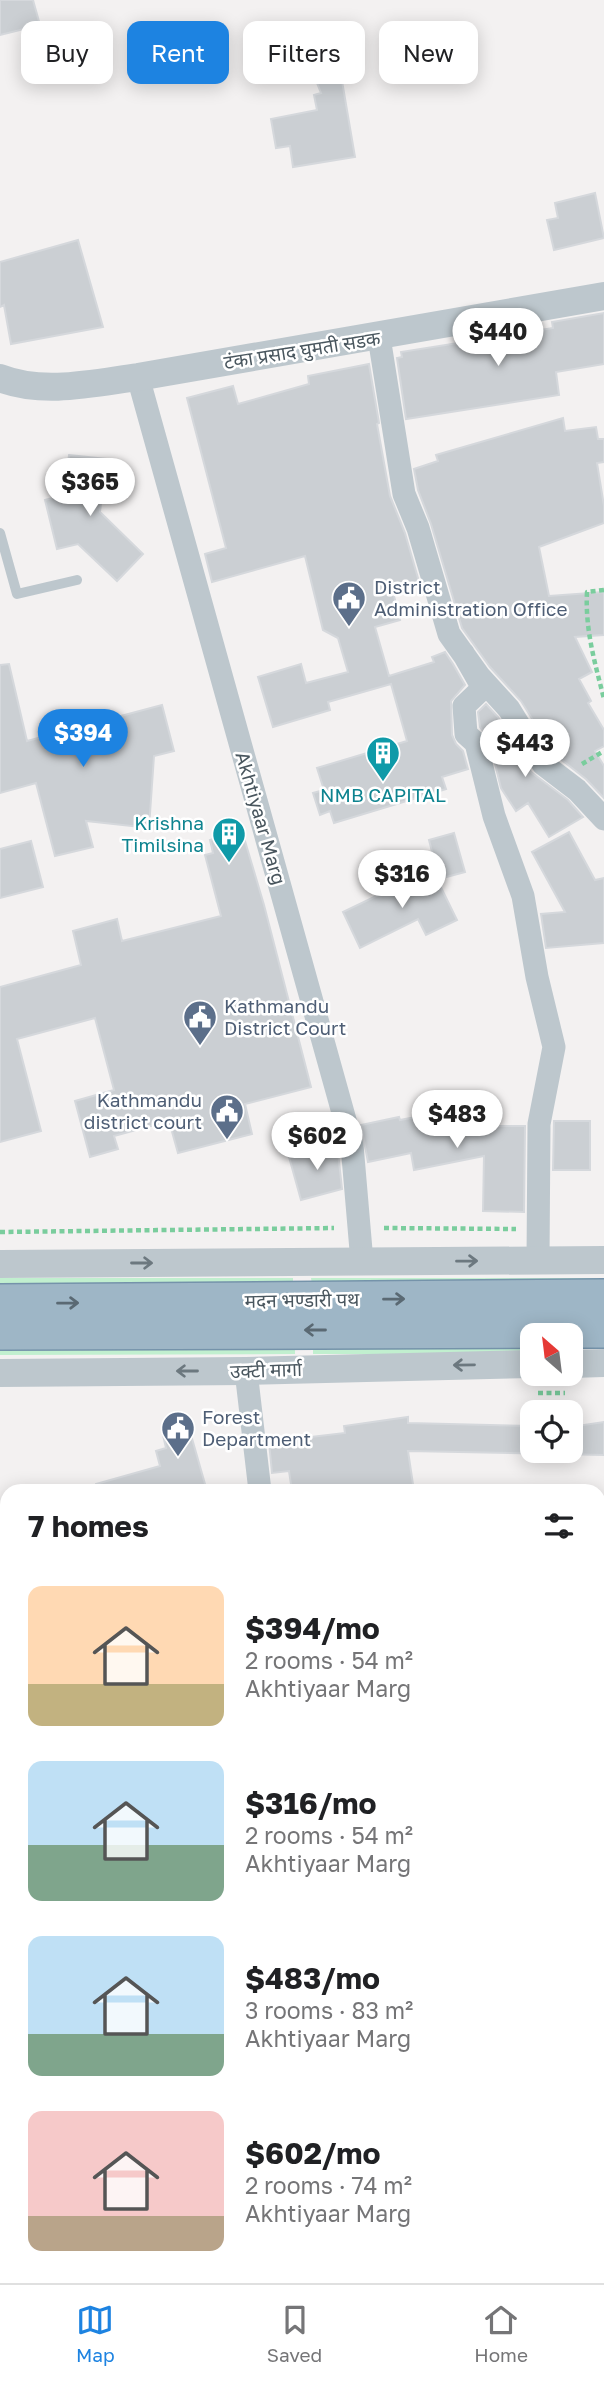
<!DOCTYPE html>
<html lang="en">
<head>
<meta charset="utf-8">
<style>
	body { margin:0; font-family:"Golos Text","Noto Sans Devanagari",sans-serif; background:#f2f2f2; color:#202124; height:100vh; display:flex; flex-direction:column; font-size:26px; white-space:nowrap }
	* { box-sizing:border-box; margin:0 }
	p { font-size:23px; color:#757577 }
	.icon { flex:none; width:38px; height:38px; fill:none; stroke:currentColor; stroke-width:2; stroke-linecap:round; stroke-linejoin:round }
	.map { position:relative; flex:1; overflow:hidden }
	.panel { position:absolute; left:0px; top:1484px; width:606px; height:800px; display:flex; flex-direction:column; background:#fff; border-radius:21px 21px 0 0; box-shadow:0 4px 18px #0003 }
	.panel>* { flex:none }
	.hud { position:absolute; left:21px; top:21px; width:564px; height:63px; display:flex; gap:14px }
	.needle { width:46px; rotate:332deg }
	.tools { position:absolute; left:520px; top:1323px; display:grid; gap:14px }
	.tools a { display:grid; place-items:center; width:63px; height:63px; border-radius:14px; background:#fff; box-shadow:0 4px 18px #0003; font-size:35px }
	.price { position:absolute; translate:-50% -60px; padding:0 16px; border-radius:24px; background:#fff; color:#222; font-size:23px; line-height:46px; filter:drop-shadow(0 2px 4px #0008) }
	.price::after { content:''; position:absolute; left:50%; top:42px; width:21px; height:16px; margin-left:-10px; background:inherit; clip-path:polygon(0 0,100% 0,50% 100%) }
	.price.active { background:#1d83e1; color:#fff }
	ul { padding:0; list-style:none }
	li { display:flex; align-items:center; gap:21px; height:175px; padding:0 28px }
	li span { display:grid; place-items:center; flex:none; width:196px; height:140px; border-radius:14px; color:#555 }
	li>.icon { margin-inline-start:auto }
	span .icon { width:84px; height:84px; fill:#fffc; stroke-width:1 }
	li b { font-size:30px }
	h2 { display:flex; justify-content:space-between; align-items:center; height:84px; padding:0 28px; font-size:30px }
	.tag { padding:0 24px; border-radius:14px; background:#fff; box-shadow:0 4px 18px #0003; font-size:24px; line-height:63px }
	.tag.active { background:#1d83e1; color:#fff }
	.tab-bar { display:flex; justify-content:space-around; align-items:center; height:98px; border-top:2px solid #e0e0e0; background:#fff; font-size:19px; color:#757577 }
	.tab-bar a { display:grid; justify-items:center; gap:4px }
	.tab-bar .active { color:#1d83e1 }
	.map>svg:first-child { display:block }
	.green { fill:#c1efcf }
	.building { fill:#cbcfd3; stroke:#d5d8dc; stroke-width:2 }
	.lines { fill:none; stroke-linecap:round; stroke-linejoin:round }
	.trunk-casing { stroke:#7593aa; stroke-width:40 }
	.path { stroke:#7acd9d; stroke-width:4.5; stroke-dasharray:5 3.5; stroke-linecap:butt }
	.service { stroke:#bdc7cd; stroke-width:10 }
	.minor { stroke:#bdc7cd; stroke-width:23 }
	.tertiary { stroke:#bdc7cd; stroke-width:28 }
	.trunk { stroke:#9eb6c6; stroke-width:37 }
	.oneway { stroke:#6c787f }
	.oneway2 { stroke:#5a6973 }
	.labels { text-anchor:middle; stroke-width:5; stroke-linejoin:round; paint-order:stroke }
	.street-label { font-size:19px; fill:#49565e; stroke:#fff }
	.service-label { font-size:19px; fill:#4e5e75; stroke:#fff; text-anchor:start }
	.culture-label { font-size:19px; fill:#0d838f; stroke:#fff }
</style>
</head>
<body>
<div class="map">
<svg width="604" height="2283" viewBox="0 0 604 2283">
	<rect width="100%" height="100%" fill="#f3f1f1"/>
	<path class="green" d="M 0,1278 L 293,1278 L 293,1285 L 0,1286 Z
		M 311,1278 L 604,1278 L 604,1285 L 312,1285 Z
		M 532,1342 L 532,1354 L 313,1354 L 313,1343 Z
		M 295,1343 L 295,1354 L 0,1355 L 0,1344 Z"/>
	<path class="building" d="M 0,0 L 33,0 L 40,25 L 0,35 Z
		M 335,59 L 341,75 L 355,157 L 293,167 L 290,146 L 276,148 L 271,119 L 317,110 L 314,95 L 321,93 L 311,68 Z
		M 595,193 L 604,238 L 554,250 L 547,220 L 558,218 L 555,203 Z
		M 78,240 L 103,327 L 11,344 L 4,305 L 0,307 L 0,262 Z
		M 604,313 L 604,364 L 556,372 L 559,395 L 406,419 L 397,358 L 402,357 L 401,352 L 553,328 L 552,322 Z
		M 369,364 L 379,423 L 377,424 L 390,496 L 405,533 L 420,585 L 393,592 L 400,620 L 375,627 L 389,676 L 434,662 L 432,657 L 445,652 L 453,664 L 465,685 L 451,701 L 452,735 L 456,744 L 463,751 L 468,769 L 442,777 L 446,789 L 334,823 L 330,811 L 320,815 L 313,793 L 324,790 L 317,768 L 407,741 L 391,684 L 328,702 L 330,710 L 273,727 L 258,677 L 301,664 L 306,683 L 348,672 L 338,638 L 323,630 L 305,556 L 212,582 L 205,554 L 226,548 L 187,398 L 233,386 L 238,404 L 309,384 L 308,376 Z
		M 563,418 L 565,431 L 596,427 L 598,439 L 604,439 L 604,462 L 597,463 L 604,506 L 604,523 L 539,547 L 549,596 L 604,592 L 604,635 L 575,637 L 592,672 L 579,679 L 591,701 L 588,703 L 604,730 L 604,746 L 595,751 L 604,766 L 604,798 L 586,779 L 554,754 L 521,701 L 490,667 L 462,628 L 431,524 L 418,490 L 414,469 L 438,461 L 436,455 Z
		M 69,455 L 106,459 L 100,512 L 143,554 L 117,581 L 78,544 L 57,549 L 45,500 L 64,495 Z
		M 9,664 L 27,741 L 162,705 L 174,751 L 154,756 L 149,828 L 86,821 L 93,847 L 55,856 L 36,783 L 0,793 L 0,665 Z
		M 486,704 L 498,717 L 531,772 L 568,800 L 583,817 L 549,837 L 528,803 L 516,811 L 501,788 L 489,739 L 480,727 L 478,712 Z
		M 242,831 L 264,905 L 311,1087 L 245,1104 L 252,1134 L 178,1153 L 169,1121 L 114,1136 L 118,1149 L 90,1157 L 75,1101 L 114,1090 L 95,1018 L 17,1039 L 41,1131 L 0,1142 L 0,987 L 81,965 L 73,931 L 117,919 L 122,941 L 221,916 L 205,855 L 213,853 L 210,840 Z
		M 569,832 L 595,880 L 604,878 L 604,943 L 546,948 L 541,914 L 565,912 L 532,852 Z
		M 454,833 L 465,872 L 439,879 L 429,840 Z
		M 31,841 L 43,887 L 0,898 L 0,849 Z
		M 432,869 L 457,920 L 426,935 L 418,919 L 360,948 L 343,912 Z
		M 477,1105 L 481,1126 L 525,1126 L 524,1212 L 483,1211 L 484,1156 L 414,1170 L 411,1153 L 368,1162 L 361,1125 L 399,1117 L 400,1120 Z
		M 554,1121 L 590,1121 L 590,1170 L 553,1170 Z
		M 337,1143 L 342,1189 L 301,1200 L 289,1157 Z
		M 408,1417 L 408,1423 L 532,1426 L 532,1451 L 570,1451 L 570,1427 L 604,1422 L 604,1455 L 408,1451 L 414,1491 L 292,1491 L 289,1471 L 272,1473 L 269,1442 L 345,1433 L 344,1426 Z
		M 189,1428 L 207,1491 L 96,1491 L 96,1484 L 160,1466 L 156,1451 L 166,1448 L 163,1435 Z"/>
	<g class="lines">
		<g class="trunk-casing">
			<path id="trunk" d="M 0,1303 L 604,1298
				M 0,1331 L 604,1329"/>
		</g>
		<path class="path" d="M 604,590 L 587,592 C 585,630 595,663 604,699
			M 582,764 L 604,751
			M 384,1228 L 516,1229
			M 0,1232 L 334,1228
			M 538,1393 L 565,1393"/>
		<path class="service" d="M 0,533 L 17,594 L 77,580"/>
		<path class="minor" d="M 379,337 L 404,494 L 418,528 L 449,634 L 479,676 L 509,709 L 543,764 L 577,790 L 604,819
			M 138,377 L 352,1145 L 362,1262
			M 463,653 L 483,688 L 464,706 L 466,734 L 476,743 L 494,816 L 523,896 L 537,977 L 554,1047 L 539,1124 L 538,1260
			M 246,1371 L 260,1491
			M 598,1825 L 604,1824
			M 0,1987 L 7,1985
			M 598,2041 L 604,2040
			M 598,2159 L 604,2160
			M 0,2280 L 10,2277"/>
		<path class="tertiary" d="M 0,378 C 43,395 94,383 138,377 L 604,296
			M 0,1264 L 604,1260
			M 570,1364 L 604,1363
			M 0,1373 L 246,1371 L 532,1364"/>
		<use href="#trunk" class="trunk"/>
	</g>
	<defs><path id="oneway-shaft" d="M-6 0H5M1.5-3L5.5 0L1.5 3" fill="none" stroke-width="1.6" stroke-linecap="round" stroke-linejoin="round" transform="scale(1.75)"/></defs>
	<g class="oneway">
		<use href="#oneway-shaft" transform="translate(467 1261) rotate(-1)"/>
		<use href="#oneway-shaft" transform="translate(142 1263)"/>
		<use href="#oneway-shaft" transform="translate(464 1365) rotate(179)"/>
		<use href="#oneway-shaft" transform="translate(187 1371) rotate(180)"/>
	</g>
	<g class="oneway2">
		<use href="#oneway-shaft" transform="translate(394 1299) rotate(-1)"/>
		<use href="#oneway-shaft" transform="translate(68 1303) rotate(-1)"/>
		<use href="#oneway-shaft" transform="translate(315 1330) rotate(180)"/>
	</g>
	<defs>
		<g id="civic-pin" transform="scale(1.75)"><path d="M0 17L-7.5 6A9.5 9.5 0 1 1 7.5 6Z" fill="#5c6f8a" stroke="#fff"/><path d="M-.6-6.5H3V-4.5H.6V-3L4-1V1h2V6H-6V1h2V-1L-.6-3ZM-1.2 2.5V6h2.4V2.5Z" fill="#fff"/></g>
		<g id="building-pin" transform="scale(1.75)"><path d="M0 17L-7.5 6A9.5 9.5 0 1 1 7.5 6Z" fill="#0f9aa8" stroke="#fff"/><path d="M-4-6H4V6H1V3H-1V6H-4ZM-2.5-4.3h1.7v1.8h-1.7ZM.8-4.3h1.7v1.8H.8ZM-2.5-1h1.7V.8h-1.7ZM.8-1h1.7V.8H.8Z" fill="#fff"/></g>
	</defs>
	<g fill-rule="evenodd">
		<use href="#civic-pin" x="349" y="598"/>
		<use href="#building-pin" x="383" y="753"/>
		<use href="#building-pin" x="229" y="834"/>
		<use href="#civic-pin" x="200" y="1017"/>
		<use href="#civic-pin" x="227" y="1111"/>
		<use href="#civic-pin" x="178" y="1428"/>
	</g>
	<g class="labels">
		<g class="street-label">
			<text transform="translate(302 350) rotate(-9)" y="7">टंका प्रसाद घुमती सडक</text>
			<text transform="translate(261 818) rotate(74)" y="7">Akhtiyaar Marg</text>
			<text transform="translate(302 1300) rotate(-1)" y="7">मदन भण्डारी पथ</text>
			<text transform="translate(266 1370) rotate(-2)" y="7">उक्टी मार्गा</text>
		</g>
		<g class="service-label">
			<text x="374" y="594">District<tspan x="374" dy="22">Administration Office</tspan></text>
			<text x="224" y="1013">Kathmandu<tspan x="224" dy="22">District Court</tspan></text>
			<text x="202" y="1107" text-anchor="end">Kathmandu<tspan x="202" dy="22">district court</tspan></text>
			<text x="202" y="1424">Forest<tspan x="202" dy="22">Department</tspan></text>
		</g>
		<g class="culture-label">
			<text x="383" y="802">NMB CAPITAL</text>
			<text x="204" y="830" text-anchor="end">Krishna<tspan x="204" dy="22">Timilsina</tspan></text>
		</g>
	</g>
</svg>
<div class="tools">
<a><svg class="needle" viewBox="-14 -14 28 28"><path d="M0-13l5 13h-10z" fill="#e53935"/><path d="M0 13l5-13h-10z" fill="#757577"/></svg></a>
<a><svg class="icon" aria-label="locate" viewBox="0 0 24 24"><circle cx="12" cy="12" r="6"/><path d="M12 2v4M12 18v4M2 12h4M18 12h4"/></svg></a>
</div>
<b class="price" style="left:498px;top:368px">$440</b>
<b class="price" style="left:90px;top:518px">$365</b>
<b class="price active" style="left:83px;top:769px">$394</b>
<b class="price" style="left:525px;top:779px">$443</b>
<b class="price" style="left:402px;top:910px">$316</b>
<b class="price" style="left:457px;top:1150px">$483</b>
<b class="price" style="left:317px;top:1172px">$602</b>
<div class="hud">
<a class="tag">Buy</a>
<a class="tag active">Rent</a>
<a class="tag">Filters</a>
<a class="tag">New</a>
</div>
<section class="panel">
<h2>7 homes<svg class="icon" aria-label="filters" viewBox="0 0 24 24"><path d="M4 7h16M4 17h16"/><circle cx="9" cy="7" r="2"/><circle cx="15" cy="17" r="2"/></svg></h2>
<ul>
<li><span style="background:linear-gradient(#ffd9b3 70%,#c2b280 0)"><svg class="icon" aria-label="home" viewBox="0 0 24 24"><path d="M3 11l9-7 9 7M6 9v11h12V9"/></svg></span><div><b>$394/mo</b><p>2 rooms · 54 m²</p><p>Akhtiyaar Marg</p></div></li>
<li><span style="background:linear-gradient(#bfe0f5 60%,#7fa58c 0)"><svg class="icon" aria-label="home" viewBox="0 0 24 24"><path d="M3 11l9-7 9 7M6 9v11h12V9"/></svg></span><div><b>$316/mo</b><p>2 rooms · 54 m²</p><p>Akhtiyaar Marg</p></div></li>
<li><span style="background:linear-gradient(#bfe0f5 70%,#7fa58c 0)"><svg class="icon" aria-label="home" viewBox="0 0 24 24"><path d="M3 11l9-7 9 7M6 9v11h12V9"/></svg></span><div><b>$483/mo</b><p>3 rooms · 83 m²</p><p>Akhtiyaar Marg</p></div></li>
<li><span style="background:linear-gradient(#f6c9c9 75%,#b9a48a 0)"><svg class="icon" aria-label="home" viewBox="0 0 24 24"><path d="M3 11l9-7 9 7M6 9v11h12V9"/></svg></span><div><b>$602/mo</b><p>2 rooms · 74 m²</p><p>Akhtiyaar Marg</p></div></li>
</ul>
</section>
</div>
<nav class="tab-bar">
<a class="active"><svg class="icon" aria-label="map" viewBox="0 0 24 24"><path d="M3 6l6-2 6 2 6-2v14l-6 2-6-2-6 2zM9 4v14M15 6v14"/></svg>Map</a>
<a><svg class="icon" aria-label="saved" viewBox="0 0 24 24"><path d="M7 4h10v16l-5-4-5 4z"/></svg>Saved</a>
<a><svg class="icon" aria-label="home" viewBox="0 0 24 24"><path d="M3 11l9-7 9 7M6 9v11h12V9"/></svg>Home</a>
</nav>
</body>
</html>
